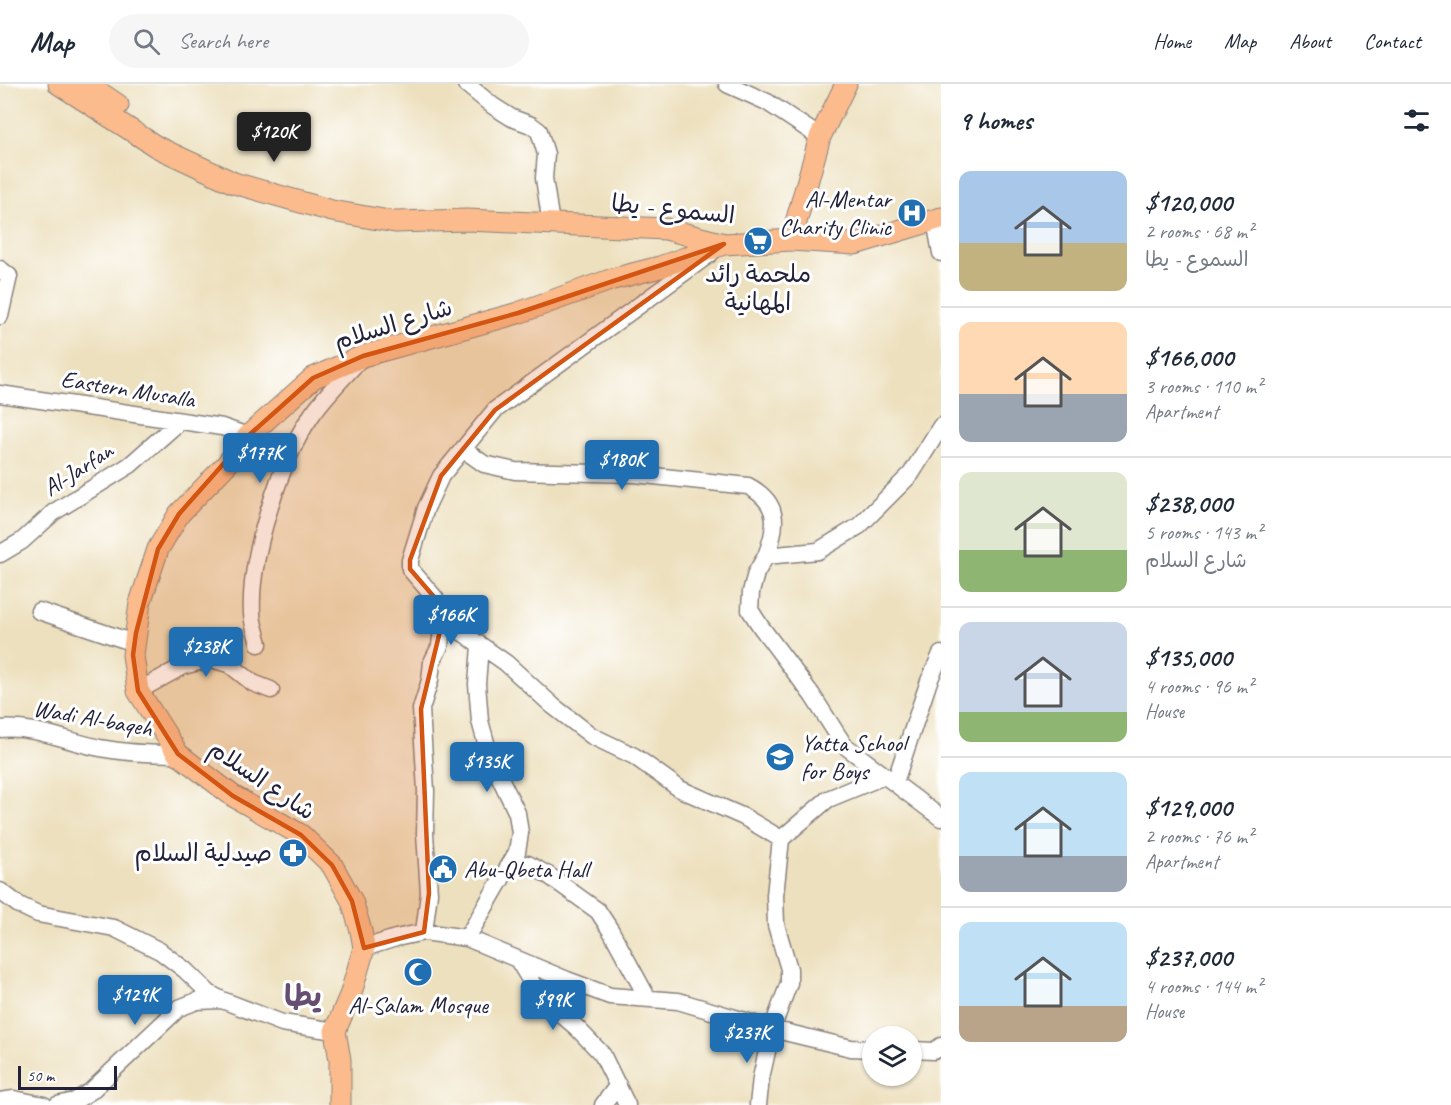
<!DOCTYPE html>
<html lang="en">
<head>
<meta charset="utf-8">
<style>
	body { margin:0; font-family:Caveat,"Playpen Sans Arabic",sans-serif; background:#f6f6f7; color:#1f2937; height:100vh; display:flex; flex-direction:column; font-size:22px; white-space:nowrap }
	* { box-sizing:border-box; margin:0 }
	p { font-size:20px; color:#747a83 }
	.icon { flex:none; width:33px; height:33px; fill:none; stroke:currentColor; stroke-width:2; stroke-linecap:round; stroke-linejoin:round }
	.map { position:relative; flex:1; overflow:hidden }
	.sheet { display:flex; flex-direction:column; background:#fff; width:510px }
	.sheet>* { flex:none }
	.fabs { position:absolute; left:862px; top:942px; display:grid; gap:12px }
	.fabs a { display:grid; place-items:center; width:60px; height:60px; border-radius:50%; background:#fff; box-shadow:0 2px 4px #0004; font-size:30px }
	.scale { position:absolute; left:18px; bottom:15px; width:99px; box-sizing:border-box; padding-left:6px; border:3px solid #22223b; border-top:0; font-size:16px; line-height:21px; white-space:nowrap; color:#22223b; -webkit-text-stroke:4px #fff; paint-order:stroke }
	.price { position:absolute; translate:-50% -51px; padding:0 14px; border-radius:6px; background:#1f6fb2; color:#fff; font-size:20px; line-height:39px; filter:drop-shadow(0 2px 3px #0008) }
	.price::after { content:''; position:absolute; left:50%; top:36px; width:18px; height:14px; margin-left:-9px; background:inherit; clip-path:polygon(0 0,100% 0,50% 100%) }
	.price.selected { background:#222; color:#fff }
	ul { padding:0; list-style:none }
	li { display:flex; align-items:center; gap:18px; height:150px; padding:0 18px }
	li+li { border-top:2px solid #e0e1e3 }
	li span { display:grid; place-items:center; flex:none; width:168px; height:120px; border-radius:12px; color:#555 }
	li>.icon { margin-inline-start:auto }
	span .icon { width:72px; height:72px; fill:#fffc; stroke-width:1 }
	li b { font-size:26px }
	h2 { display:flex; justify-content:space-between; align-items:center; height:72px; padding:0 18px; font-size:26px }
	header { display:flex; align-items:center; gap:36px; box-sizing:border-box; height:84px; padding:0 30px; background:#fff; border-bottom:2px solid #e0e1e3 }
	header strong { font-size:28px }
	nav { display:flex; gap:33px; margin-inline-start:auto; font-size:21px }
	.search { width:420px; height:54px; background:#f6f6f7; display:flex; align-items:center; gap:15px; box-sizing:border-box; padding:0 21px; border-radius:33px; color:#747a83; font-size:22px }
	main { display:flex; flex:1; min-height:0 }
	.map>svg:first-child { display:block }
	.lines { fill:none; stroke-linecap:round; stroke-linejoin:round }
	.minor-casing { stroke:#88817c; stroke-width:19 }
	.major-casing { stroke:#88817c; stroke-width:23 }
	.minor { stroke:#fff; stroke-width:16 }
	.major { stroke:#fbbb8c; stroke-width:21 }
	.marked { fill:#d45411; fill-opacity:0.2; stroke:#d45411; stroke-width:4.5; stroke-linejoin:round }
	.labels { text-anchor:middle; stroke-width:6; stroke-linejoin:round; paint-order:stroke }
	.poi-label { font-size:24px; fill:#22223b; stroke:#fff; text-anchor:end }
	.street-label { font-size:24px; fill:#22223b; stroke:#fff }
	.district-label { font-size:30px; font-weight:bold; fill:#654e72; stroke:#fff }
</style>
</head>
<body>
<header>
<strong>Map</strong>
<div class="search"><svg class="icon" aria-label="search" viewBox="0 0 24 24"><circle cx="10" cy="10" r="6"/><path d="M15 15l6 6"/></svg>Search here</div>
<nav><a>Home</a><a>Map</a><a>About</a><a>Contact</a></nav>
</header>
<main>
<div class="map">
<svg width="941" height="1021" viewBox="0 0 941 1021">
	<rect width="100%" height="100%" fill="#fff"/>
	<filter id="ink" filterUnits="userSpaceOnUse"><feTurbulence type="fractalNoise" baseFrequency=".0167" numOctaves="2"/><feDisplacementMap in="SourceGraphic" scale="12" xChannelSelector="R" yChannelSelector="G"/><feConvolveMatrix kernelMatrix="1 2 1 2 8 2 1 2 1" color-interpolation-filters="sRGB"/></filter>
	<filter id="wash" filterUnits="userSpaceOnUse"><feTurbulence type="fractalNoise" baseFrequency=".008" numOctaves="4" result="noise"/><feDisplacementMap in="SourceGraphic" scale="24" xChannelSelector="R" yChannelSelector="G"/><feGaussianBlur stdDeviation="1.35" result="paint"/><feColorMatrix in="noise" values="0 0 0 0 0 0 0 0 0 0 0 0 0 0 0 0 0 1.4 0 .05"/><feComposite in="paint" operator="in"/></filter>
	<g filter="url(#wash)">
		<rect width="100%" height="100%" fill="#ede0be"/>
	</g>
	<g filter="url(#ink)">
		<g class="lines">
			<g class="minor-casing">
				<path id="minor" d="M 466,0 L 493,22 L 512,34 L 531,41 L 539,47 L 546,70 L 544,94 L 551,140
					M 727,0 L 767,18 L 820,53
					M 935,136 L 941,169
					M 0,185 L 9,192 L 0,232
					M 0,310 L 222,343 L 248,352
					M 941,342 L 911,390 L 859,442 L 818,467 L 766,472 L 756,489 L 751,508 L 750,526 L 761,543 L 812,611 L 844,661 L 941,734
					M 463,365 L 484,380 L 515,387 L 635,390 L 748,402 C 780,419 778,441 766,472
					M 0,470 L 22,457 L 54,428 L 130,381 L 180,337
					M 39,527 L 134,559
					M 443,535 L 506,579 L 553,622 L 592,652 L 634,672 L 680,705 L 744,733 L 781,755 L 828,715 L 884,692
					M 259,560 C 257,550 252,539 252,529 C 249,474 280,377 311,332 C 325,311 345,292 362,273
					M 138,607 L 183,582 L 211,575 L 229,580 L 253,599 L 271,606
					M 0,645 C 35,642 66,657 100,664 C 126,669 152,670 178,670
					M 895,698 L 929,597 L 941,570
					M 510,782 L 528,780 L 548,791 L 598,827 L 611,847 L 647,913
					M 0,807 L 19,821 L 38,830 L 114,844 L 160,867 L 185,886 L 209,909 L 222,916 L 282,939 L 335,947
					M 424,848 L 429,809 L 425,750 L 426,707 L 421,625 L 430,596 L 432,578 L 440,562 L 443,535 L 435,514 L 410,485 L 410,476 L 426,424 L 441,392 L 495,326 L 711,169
					M 467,854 L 517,768 L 520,749 L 517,729 L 490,673 L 480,637 L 477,600 L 480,562
					M 364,864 L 396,854 L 424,848 L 467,854 L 567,896 L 610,912 L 678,917 L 772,945 L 851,964 L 873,965
					M 518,876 L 540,912 L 576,943 L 602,970 L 627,1021
					M 912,966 L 934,967 L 941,962
					M 0,1017 L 14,1015 L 44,1021
					M 57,1021 L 75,1017 L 91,1007 L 179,924 L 197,917 L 221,916
					M 603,1021 L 618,1001
					M 758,1021 L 761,994 L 772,945 L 789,899 L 789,885 L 776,841 L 775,811 L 781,755"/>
			</g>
			<g class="major-casing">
				<path id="major" d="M 59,0 L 157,63 L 234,99 L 332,127 L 395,138 L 467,136 L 666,145 L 724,160 L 791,156 L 855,160 L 941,134
					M 87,0 L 118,21
					M 791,156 L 820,53 L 846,0
					M 340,1021 L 340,976 L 335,947 L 351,909 L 364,864 L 361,847 L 352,817 L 332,781 L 301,751 L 233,712 L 178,670 L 138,607 L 133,571 L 136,549 L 140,519 L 158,465 L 179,430 L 227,380 L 248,352 L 313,294 L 363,272 L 518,229 L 613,195 L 660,183 L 724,160"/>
			</g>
			<use href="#minor" class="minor"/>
			<use href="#major" class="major"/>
		</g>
	</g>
	<path class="marked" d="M 724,160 L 495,326 L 441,392 L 410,476 L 410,485 L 435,514 L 443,535 L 421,625 L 429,809 L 424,848 L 364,864 L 352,817 L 332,781 L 301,751 L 233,712 L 178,670 L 138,607 L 133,571 L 136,549 L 158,465 L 179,430 L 248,352 L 313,294 L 363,272 L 518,229 Z"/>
	<defs>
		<g id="hospital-disc" transform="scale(1.5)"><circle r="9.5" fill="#1f6fb2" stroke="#fff"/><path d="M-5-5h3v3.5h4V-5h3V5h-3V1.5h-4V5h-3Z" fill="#fff"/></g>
		<g id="supermarket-disc" transform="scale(1.5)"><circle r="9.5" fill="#1f6fb2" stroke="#fff"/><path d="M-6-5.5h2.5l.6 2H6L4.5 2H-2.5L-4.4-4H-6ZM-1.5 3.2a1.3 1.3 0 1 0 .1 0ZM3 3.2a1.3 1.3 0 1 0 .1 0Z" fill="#fff"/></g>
		<g id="school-disc" transform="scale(1.5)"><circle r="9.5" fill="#1f6fb2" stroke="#fff"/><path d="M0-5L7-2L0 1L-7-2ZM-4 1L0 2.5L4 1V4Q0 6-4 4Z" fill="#fff"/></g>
		<g id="pharmacy-disc" transform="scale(1.5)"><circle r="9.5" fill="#1f6fb2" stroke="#fff"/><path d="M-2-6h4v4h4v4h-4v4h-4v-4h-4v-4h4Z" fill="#fff"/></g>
		<g id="civic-disc" transform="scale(1.5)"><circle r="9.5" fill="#1f6fb2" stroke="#fff"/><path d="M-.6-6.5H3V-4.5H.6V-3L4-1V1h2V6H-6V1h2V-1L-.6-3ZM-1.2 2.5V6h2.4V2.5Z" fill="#fff"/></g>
		<g id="mosque-disc" transform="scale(1.5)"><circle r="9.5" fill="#1f6fb2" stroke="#fff"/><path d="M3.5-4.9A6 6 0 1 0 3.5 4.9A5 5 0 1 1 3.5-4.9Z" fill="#fff"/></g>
	</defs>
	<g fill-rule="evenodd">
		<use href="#hospital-disc" x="912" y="129"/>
		<use href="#supermarket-disc" x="758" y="157"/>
		<use href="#school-disc" x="780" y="673"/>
		<use href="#pharmacy-disc" x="293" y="769"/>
		<use href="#civic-disc" x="443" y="785"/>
		<use href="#mosque-disc" x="418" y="888"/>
	</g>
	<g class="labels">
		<g class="poi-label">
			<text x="891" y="123">Al-Mentar<tspan x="891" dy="28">Charity Clinic</tspan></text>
			<text x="758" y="198" text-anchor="middle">ملحمة رائد<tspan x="758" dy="28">المهانية</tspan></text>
			<text x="801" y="667" text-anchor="start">Yatta School<tspan x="801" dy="28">for Boys</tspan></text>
			<text x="272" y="777">صيدلية السلام</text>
			<text x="464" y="793" text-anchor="start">Abu-Qbeta Hall</text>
			<text x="418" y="929" text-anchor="middle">Al-Salam Mosque</text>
		</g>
		<g class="street-label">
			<text transform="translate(673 125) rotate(6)" y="8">السموع - يطا</text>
			<text transform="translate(393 240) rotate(-17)" y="8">شارع السلام</text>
			<text transform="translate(128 305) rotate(9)" y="8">Eastern Musalla</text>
			<text transform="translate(78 385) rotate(-33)" y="8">Al-Jarfan</text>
			<text transform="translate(93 634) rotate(10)" y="8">Wadi Al-baqeh</text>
			<text transform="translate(262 696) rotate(34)" y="8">شارع السلام</text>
		</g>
		<g class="district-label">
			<text x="303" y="922">يطا</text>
		</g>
	</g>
</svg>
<div class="fabs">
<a><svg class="icon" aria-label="layers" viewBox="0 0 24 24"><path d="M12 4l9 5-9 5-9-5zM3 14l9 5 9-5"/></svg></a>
</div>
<div class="scale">50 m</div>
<b class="price selected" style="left:274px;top:79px">$120K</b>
<b class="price" style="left:260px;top:400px">$177K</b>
<b class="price" style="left:622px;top:407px">$180K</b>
<b class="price" style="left:451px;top:562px">$166K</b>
<b class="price" style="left:206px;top:594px">$238K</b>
<b class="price" style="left:487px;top:709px">$135K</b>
<b class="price" style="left:135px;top:942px">$129K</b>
<b class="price" style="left:553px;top:947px">$99K</b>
<b class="price" style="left:747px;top:980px">$237K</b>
</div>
<section class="sheet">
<h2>9 homes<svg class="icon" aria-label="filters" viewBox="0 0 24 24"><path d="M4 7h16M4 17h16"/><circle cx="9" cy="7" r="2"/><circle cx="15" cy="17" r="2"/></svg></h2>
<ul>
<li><span style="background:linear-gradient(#a9c7e8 60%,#c2b280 0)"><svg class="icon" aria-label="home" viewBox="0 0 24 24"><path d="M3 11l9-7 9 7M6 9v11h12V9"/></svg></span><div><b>$120,000</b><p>2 rooms · 68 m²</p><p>السموع - يطا</p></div></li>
<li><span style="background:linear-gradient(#ffd9b3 60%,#9aa5b1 0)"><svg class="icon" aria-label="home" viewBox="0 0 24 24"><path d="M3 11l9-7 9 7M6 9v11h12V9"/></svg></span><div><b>$166,000</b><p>3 rooms · 110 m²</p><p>Apartment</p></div></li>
<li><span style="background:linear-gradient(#dfe7d0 65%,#8fb573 0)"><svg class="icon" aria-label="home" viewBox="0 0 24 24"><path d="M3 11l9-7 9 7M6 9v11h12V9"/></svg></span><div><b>$238,000</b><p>5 rooms · 143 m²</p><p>شارع السلام</p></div></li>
<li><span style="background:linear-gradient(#c9d6e8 75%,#8fb573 0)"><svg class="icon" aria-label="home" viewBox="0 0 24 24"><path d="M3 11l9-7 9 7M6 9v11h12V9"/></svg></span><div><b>$135,000</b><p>4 rooms · 96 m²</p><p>House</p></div></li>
<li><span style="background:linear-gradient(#bfe0f5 70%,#9aa5b1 0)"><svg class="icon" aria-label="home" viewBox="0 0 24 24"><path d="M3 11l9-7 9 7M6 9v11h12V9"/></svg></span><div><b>$129,000</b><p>2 rooms · 76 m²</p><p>Apartment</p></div></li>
<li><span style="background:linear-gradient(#bfe0f5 70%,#b9a48a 0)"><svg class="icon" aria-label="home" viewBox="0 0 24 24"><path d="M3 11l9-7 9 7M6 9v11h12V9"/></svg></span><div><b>$237,000</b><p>4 rooms · 144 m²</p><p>House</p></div></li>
</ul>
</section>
</main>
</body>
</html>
